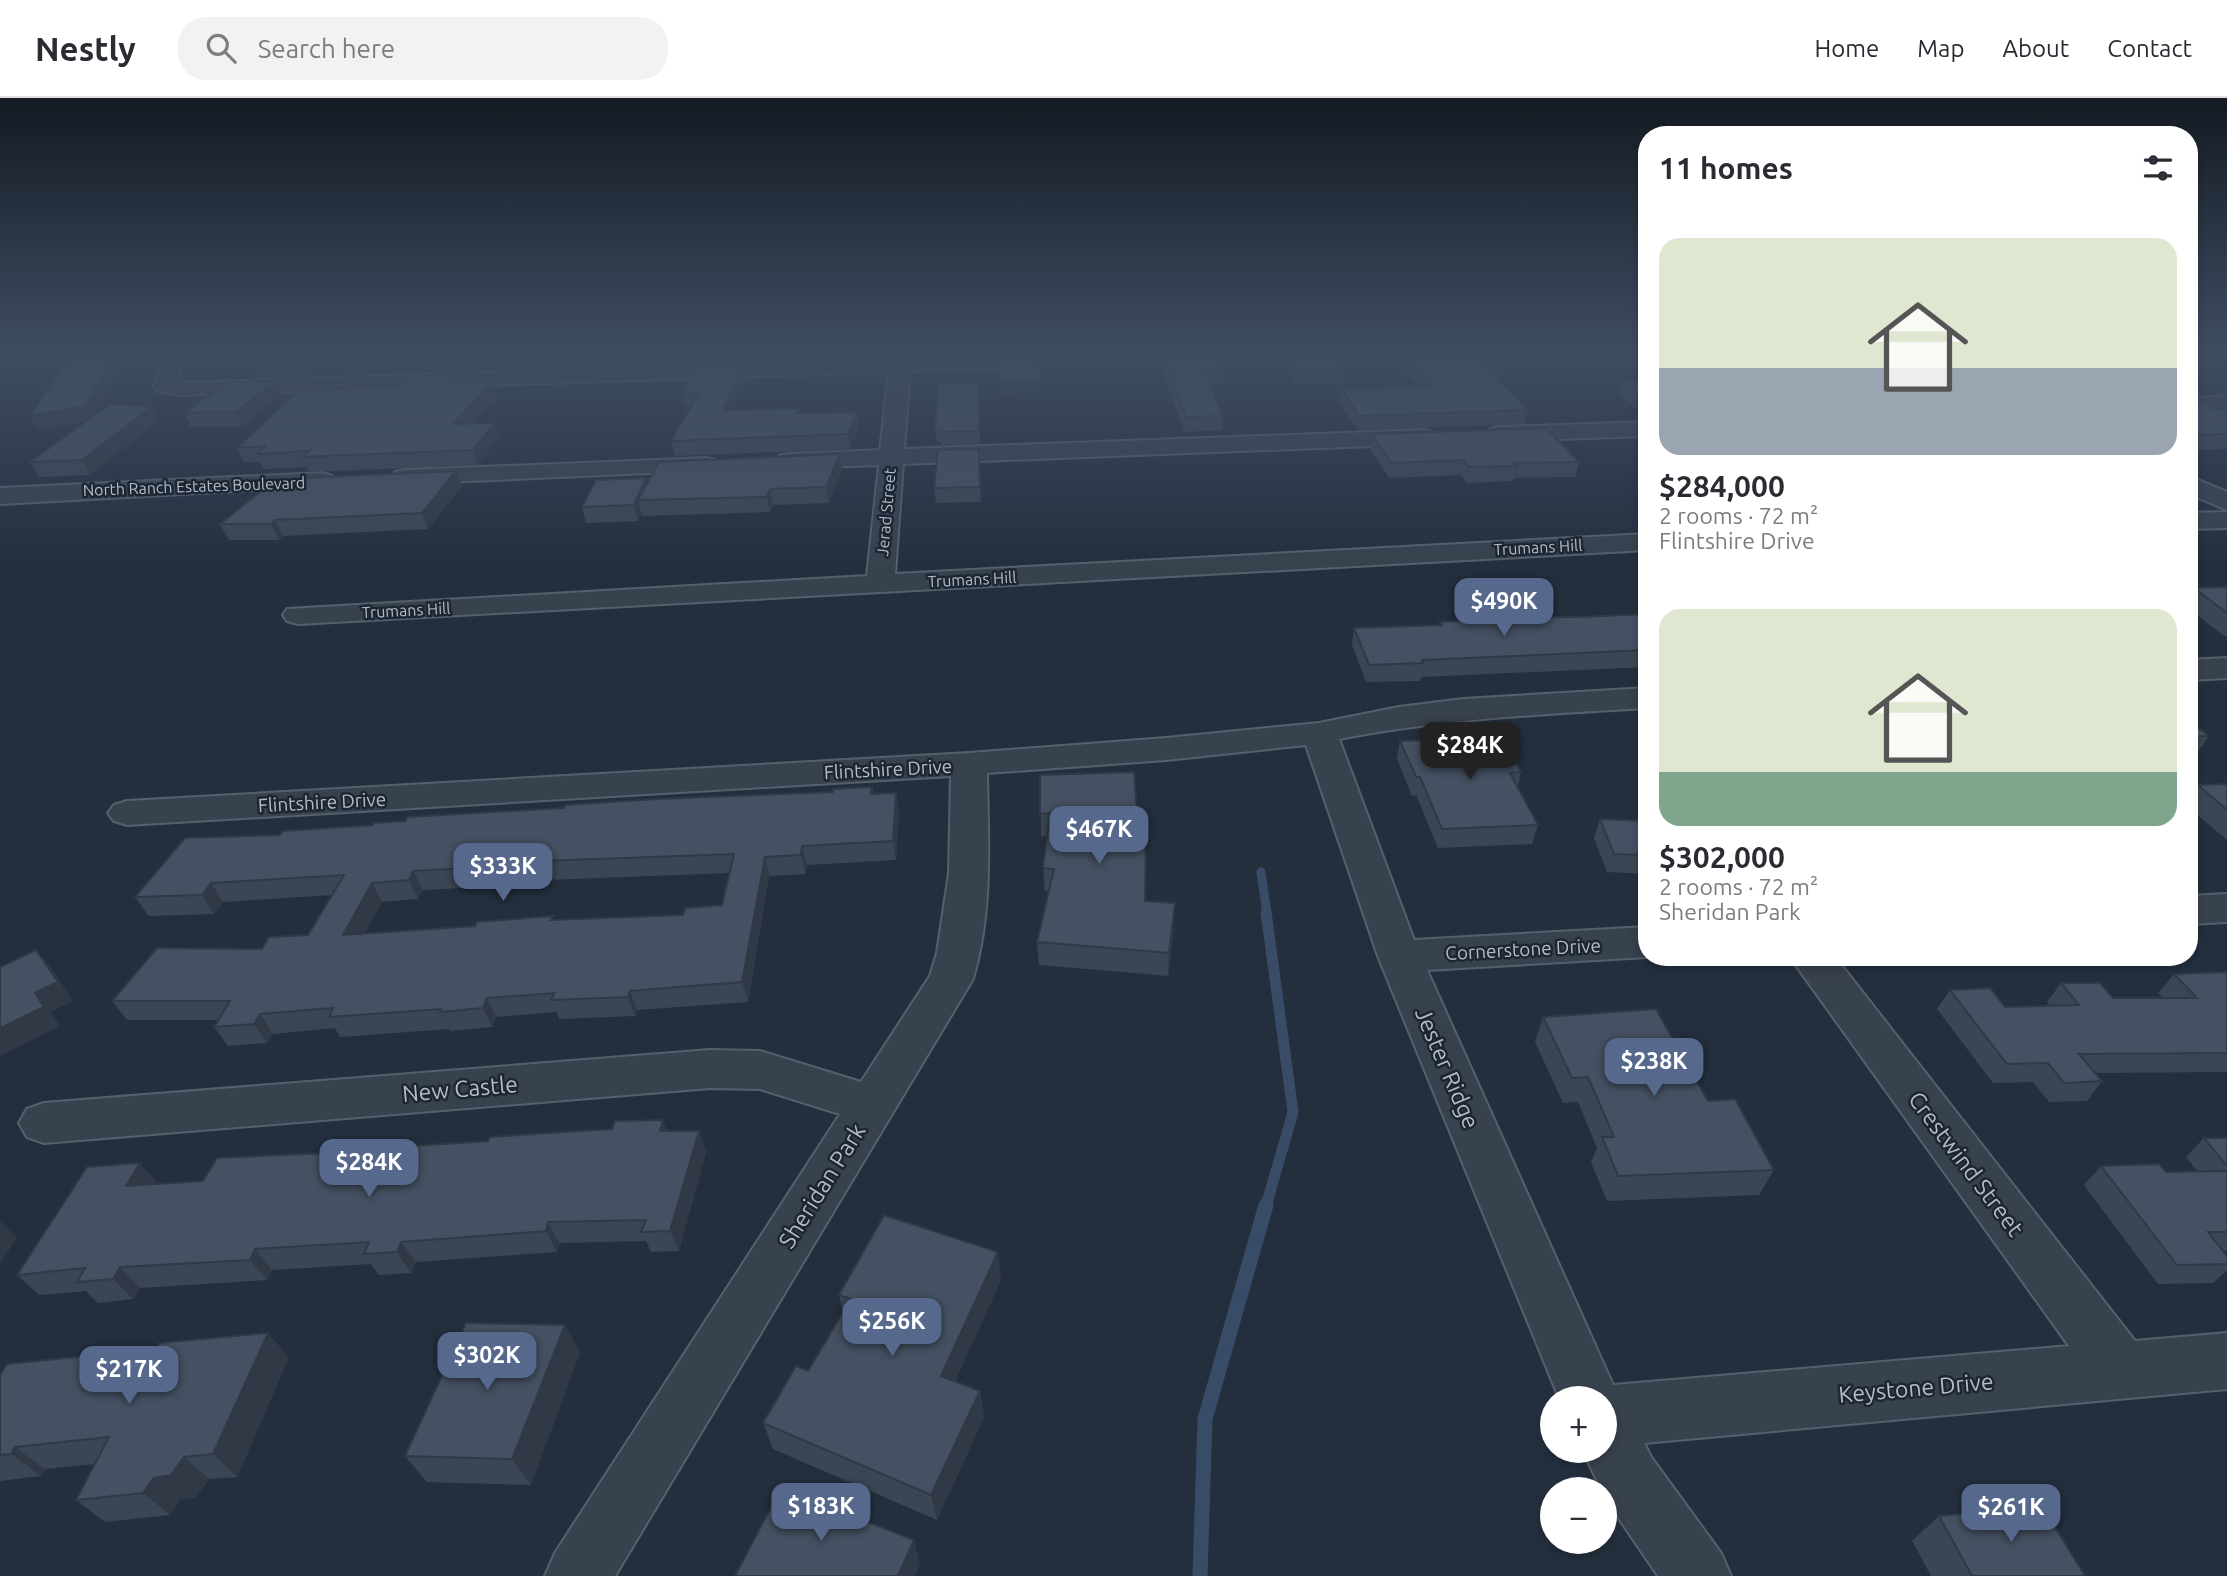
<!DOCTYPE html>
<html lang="en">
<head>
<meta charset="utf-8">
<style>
	body { margin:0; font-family:Ubuntu,sans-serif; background:#f2f2f3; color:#2b2b33; height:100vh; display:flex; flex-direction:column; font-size:26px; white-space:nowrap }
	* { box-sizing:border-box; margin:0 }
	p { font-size:23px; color:#7c7c81 }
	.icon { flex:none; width:38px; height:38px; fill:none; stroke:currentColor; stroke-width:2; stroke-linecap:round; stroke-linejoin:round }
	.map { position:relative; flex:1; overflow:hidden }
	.panel { position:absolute; left:1638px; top:28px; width:560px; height:840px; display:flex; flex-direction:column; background:#fff; border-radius:28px; box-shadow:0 4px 10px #0003 }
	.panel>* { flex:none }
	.buttons { position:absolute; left:1540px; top:1288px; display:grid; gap:14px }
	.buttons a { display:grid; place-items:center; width:77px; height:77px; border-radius:50%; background:#fff; box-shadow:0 4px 10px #0003; font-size:35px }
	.price { position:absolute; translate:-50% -60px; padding:0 16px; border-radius:14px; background:#56698c; color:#fff; font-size:23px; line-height:46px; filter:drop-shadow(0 2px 4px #0008) }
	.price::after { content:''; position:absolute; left:50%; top:42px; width:21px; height:16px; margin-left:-10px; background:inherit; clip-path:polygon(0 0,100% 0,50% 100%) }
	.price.active { background:#222; color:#fff }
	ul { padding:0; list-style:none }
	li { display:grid; align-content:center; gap:14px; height:371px; padding:0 21px }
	li span { display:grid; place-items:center; height:217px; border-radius:21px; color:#555 }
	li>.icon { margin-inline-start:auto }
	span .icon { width:126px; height:126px; fill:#fffc; stroke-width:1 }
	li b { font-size:30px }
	h2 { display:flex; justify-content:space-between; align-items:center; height:84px; padding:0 21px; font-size:30px }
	header { display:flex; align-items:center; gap:42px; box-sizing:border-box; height:98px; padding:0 35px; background:#fff; border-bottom:2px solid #e1e1e2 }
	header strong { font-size:33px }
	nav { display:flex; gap:38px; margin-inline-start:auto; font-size:24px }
	.search { width:490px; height:63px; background:#f2f2f3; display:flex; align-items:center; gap:18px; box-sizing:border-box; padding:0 24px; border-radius:28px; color:#7c7c81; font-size:26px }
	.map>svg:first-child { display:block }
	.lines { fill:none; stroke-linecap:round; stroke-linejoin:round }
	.stream-far2 { stroke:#394c67; stroke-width:9 }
	.stream-far1 { stroke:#394c67; stroke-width:11 }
	.stream { stroke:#394c67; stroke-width:15 }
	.minor-casing { stroke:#565f6c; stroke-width:4 }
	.minor { fill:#38414e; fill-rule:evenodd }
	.wall { fill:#3b4654; fill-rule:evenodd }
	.shaded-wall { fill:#303945 }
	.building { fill:#455162; stroke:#303945; stroke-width:2; fill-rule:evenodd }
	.labels { text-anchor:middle; stroke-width:5; stroke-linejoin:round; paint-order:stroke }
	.far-street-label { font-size:16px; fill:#b4bcc9; stroke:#1d2633 }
	.street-label { font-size:19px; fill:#b4bcc9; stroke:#1d2633 }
	.near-street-label { font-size:23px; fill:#b4bcc9; stroke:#1d2633 }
</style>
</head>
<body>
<header>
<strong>Nestly</strong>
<div class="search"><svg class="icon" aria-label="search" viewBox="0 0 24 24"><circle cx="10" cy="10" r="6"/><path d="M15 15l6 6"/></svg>Search here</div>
<nav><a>Home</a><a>Map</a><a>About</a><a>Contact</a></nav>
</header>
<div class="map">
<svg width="2227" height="1478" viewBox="0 0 2227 1478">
	<rect width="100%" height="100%" fill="#242f3e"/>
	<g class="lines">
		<path class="stream-far2" d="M 1261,774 L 1267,816"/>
		<path class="stream-far1" d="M 1266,1108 L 1293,1014 L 1266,814"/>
		<path class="stream" d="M 1200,1478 L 1205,1321 L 1266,1107"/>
		<g class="minor-casing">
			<path id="minor" d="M 165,257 L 185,257 L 177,284 L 180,285 L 890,261 L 891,257 L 911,257 L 911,261 L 1014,257 L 1215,257 L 1212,261 L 1205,263 L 910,273 L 904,351 L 1424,332 L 1432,334 L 1436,339 L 1432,344 L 1424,346 L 903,366 L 895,476 L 1647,436 L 1647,452 L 298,526 L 287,523 L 283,517 L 287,511 L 867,478 L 879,367 L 788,370 L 779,368 L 776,363 L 779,358 L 788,356 L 880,352 L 889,274 L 180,297 L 157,293 L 154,288 Z
				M 2227,298 L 2227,312 L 2189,315 L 2189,301 Z
				M 1647,324 L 1647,338 L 1498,343 L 1490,341 L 1486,336 L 1490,331 L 1498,329 Z
				M 707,360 L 716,362 L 719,367 L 716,372 L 404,386 L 395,384 L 392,379 L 395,374 L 404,372 Z
				M 323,375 L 332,378 L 336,383 L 332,388 L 0,406 L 0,390 Z
				M 2189,378 L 2227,394 L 2227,412 L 2189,396 Z
				M 2227,414 L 2227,430 L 2189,431 L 2189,415 Z
				M 2227,560 L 2227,580 L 2189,582 L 2189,562 Z
				M 1647,590 L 1647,610 C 1543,616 1441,621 1339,641 L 1414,842 L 1647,829 L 1647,859 L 1427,872 L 1613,1287 L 2069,1248 L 1790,859 L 1835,859 L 2135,1243 L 2227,1235 L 2227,1291 L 1644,1345 L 1651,1359 L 1721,1455 L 1731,1478 L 1658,1478 L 1607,1403 L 1605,1391 L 1601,1391 L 1583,1353 L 1605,1353 L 1605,1300 L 1559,1300 L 1378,858 L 1306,647 L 1166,662 L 987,675 C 988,745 993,813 973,881 L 615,1478 L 545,1478 L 555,1455 L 840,1016 L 760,991 L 710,990 L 44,1045 L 27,1039 L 19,1025 L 27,1011 L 44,1005 L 710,952 L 760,953 L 861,984 L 930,878 L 937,855 L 949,775 L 951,678 L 127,727 L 114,723 L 108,715 L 114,707 L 127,703 L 969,655 L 1166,640 L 1319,625 L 1399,609 L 1463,601 Z
				M 2227,796 L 2227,824 L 2189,826 L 2189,798 Z"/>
		</g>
		<use href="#minor" class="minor"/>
	</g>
	<path class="wall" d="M 265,257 L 332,257 L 305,278 L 259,280 L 253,266 Z
		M 431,257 L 492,257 L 478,272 L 433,274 L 428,260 Z
		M 706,257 L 756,257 L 753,263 L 708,265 Z
		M 824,257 L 859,257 L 859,258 L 824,259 Z
		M 1167,257 L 1219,257 L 1224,272 L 1223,286 L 1209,286 L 1223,318 L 1222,332 L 1185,334 L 1163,274 L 1164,261 L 1167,261 Z
		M 1282,257 L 1338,257 L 1346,272 L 1344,285 L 1296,286 Z
		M 1391,257 L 1495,257 L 1500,264 L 1498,277 L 1495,278 L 1528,312 L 1525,326 L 1358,332 L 1340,305 L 1342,291 L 1418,289 Z
		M 127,261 L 96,316 L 151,309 L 158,323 L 90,377 L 39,379 L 30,364 L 87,323 L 38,333 Z
		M 745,281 L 732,312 L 798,310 L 799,315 L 857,314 L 859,329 L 850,351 L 675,358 L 671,343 L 691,309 L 685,309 L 682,295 Z
		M 1647,282 L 1647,320 L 1620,296 L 1623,283 Z
		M 492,285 L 497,299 L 473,325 L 500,339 L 478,367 L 309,374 L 306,369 L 264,371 L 260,364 L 244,364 L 237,350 L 459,286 Z
		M 282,296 L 242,328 L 191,329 L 184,315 Z
		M 979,296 L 980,346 L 942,347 L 941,344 L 937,344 L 935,331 Z
		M 2189,298 L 2215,311 L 2227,311 L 2227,351 L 2189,352 Z
		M 1372,336 L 1579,364 L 1575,379 L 1514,380 L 1513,383 L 1466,385 L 1461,377 L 1389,380 L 1370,351 Z
		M 980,366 L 981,404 L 936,405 L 934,390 Z
		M 842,371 L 829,405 L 773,407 L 770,414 L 642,418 L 641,415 L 638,423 L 586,425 L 582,409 L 646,380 L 648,385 Z
		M 462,388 L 428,431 L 283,438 L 279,442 L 229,442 L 220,426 Z
		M 2227,489 L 2227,538 L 2224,538 L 2189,511 L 2189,498 L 2194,490 Z
		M 1647,516 L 1647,569 L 1421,579 L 1420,583 L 1366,584 L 1352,547 L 1354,530 L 1439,527 L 1440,524 L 1579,519 Z
		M 2189,623 L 2209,638 L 2196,656 L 2189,657 Z
		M 1400,643 L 1521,674 L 1518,688 L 1538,727 L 1532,746 L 1438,750 L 1416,697 L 1412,698 L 1397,661 Z
		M 1040,677 L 1145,803 L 1174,828 L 1168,878 L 1039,867 L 1037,844 L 1049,793 L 1045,793 L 1043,770 L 1047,738 L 1041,738 Z
		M 2227,686 L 2227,741 L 2226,741 L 2189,710 L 2189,699 L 2198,687 Z
		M 872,689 L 874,696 L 896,695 L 899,714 L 896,762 L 807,767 L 805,776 L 769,778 L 748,904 L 637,912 L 635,918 L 559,921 L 557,914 L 496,919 L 492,929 L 450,933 L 449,931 L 340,939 L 335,930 L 273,936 L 267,945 L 228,948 L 214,929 L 218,922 L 127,922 L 112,903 L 262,851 L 308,837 L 332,797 L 223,804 L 214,816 L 149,818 L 135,799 L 280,737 L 373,727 L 833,694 ZM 730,775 L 722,807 L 683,817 L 554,822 L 365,835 L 382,804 L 418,801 L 423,792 L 519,787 L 521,783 Z
		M 1600,721 L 1647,723 L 1647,776 L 1607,774 L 1594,740 Z
		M 2227,874 L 2227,974 L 2095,975 L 2102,983 L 2087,1003 L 2049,1004 L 2033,984 L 1993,985 L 1937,911 L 1950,892 L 2005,909 L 2050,908 L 2047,904 L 2061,885 L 2113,900 L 2163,900 L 2158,895 L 2174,876 Z
		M 1543,919 L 1708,1003 L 1774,1072 L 1759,1097 L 1607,1103 L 1591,1064 L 1597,1050 L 1578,1004 L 1563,1005 L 1535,944 Z
		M 667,1033 L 699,1033 L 706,1054 L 679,1153 L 651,1154 L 646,1143 L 559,1145 L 557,1154 L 416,1164 L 411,1175 L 379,1177 L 371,1166 L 272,1172 L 267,1182 L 140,1190 L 133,1201 L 98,1205 L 86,1193 L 39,1197 L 17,1177 L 158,1086 L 203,1083 L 351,1054 Z
		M 2204,1040 L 2227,1040 L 2227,1153 L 2223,1153 L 2227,1158 L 2227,1172 L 2213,1185 L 2158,1186 L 2084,1087 L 2101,1068 L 2166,1074 L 2197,1073 L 2186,1059 Z
		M 1001,1182 L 955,1283 L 980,1293 L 984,1319 L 937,1422 L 773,1351 L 763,1325 L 808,1273 L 843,1214 L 839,1197 Z
		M 580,1254 L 531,1387 L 427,1384 L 405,1358 Z
		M 289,1259 L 237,1379 L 209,1381 L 196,1399 L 180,1402 L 170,1417 L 105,1424 L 76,1402 L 95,1366 L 45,1371 L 41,1378 L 0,1383 L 0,1277 Z
		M 1939,1418 L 2085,1478 L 1931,1478 L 1912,1443 Z"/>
	<path class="shaded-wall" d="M 115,257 L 125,257 L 127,261 L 93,322 L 38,333 L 30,318 Z
		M 309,257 L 332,257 L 305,278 L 299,265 Z
		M 475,257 L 492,257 L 478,272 L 473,259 Z
		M 743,268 L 745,281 L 726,326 L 723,312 Z
		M 455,277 L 460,291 L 446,286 Z
		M 1041,281 L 1041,295 L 1000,298 L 999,284 Z
		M 276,283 L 282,296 L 242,328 L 236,314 Z
		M 492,285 L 497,299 L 459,340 L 453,326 Z
		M 151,309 L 158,323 L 90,377 L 82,362 Z
		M 857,314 L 859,329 L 850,351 L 848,336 Z
		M 495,325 L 500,339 L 478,367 L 473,352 Z
		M 840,356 L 842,371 L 829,405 L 826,389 Z
		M 456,373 L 462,388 L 428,431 L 422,415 Z
		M 646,380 L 650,395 L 638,402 L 641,415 L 638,423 L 634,407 Z
		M 770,391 L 773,407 L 770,414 L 767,399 Z
		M 275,422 L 283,438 L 279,442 L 271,426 Z
		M 896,695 L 899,714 L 896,762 L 893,743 Z
		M 802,748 L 807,767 L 805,776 L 801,757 Z
		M 765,759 L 769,778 L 748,904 L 742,884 Z
		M 513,764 L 521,783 L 519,787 L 511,768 Z
		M 413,773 L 423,792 L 418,801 L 409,782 Z
		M 211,785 L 223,804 L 214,816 L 202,797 Z
		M 372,785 L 382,804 L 354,856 L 343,837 Z
		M 1175,805 L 1174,828 L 1168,878 L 1169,855 Z
		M 36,852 L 52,871 L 73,903 L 51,914 L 60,928 L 0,958 L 0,930 L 35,895 Z
		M 630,893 L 637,912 L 635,918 L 628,899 Z
		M 487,900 L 496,919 L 492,929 L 483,910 Z
		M 260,916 L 273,936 L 267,945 L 254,926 Z
		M 663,1022 L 671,1043 L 660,1033 Z
		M 699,1033 L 706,1054 L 679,1153 L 670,1133 Z
		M 140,1065 L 158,1086 L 126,1088 Z
		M 0,1123 L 17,1140 L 0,1166 Z
		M 548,1124 L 559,1145 L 557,1154 L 546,1133 Z
		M 401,1144 L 416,1164 L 411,1175 L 397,1154 Z
		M 255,1151 L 272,1172 L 267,1182 L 250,1162 Z
		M 998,1154 L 1001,1182 L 946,1304 L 941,1278 Z
		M 120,1169 L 140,1190 L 133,1201 L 113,1181 Z
		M 565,1227 L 580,1254 L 531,1387 L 512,1361 Z
		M 268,1235 L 289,1259 L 237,1379 L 213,1356 Z
		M 980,1293 L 984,1319 L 937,1422 L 931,1397 Z
		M 15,1349 L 45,1371 L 41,1378 L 11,1356 Z
		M 184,1359 L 209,1381 L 196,1399 L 180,1402 L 170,1417 L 143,1395 L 154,1380 Z
		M 914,1442 L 920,1466 L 915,1478 L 898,1478 Z"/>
	<path class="building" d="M 70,257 L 115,257 L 85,308 L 30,318 Z
		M 265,257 L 309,257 L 299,265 L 253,266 Z
		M 431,257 L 475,257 L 473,259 L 428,260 Z
		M 1168,257 L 1219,257 L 1224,272 L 1204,272 L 1223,318 L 1186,319 L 1164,261 L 1169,261 Z
		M 1290,257 L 1338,257 L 1346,272 L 1297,273 Z
		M 1405,257 L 1495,257 L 1500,264 L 1482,265 L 1528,312 L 1359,318 L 1342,291 L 1432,289 Z
		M 1039,258 L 1041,281 L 999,284 L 999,259 Z
		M 743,268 L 723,312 L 798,310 L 796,315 L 857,314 L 848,336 L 671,343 L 699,295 L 682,295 L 695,269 Z
		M 455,277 L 446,286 L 492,285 L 453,326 L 495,325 L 473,352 L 302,359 L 309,353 L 257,356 L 265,348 L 237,350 L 299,292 L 397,289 L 409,278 Z
		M 1647,282 L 1647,303 L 1623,283 Z
		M 276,283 L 236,314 L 184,315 L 228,284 Z
		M 978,284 L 979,333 L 940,334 L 941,331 L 935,331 L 938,285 Z
		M 2189,298 L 2215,311 L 2227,311 L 2227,336 L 2189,337 Z
		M 110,306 L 151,309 L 82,362 L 30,364 Z
		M 1546,330 L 1579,364 L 1514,365 L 1516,368 L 1469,369 L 1464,362 L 1391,365 L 1372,336 Z
		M 979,351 L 980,389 L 934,390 L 938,352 Z
		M 840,356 L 826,389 L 770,391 L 767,399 L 638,402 L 659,364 Z
		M 456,373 L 422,415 L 275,422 L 271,426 L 220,426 L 276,381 Z
		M 646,380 L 634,407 L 582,409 L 596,382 Z
		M 2227,489 L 2227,515 L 2194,490 Z
		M 1647,516 L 1647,552 L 1422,562 L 1423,565 L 1369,567 L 1354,530 L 1442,527 L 1440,524 L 1527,519 L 1579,519 Z
		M 2189,623 L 2209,638 L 2189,639 Z
		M 1501,638 L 1521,674 L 1510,675 L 1538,727 L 1442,731 L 1420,679 L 1416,679 L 1400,643 Z
		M 1134,674 L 1138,728 L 1146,728 L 1145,803 L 1175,805 L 1169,855 L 1037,844 L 1054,771 L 1043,770 L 1050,715 L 1040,716 L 1040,677 Z
		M 2227,686 L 2227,712 L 2198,687 Z
		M 872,689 L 871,696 L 896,695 L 893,743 L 802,748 L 801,757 L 765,759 L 742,884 L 630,893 L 628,899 L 551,902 L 554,895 L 487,900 L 483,910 L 440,914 L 441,911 L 329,919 L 333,910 L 260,916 L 254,926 L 214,929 L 230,903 L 112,903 L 157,850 L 262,851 L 269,839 L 308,837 L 344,777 L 211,785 L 202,797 L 135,799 L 185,740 L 280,737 L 283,733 L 373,727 L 374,725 L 405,723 L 407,719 L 564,710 L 565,707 L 657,701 L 833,694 L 833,691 ZM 734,756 L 722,807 L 685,810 L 683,817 L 551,822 L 553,818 L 477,824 L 475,828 L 343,837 L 372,785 L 409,782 L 413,773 L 511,768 L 513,764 Z
		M 1600,721 L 1647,723 L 1647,757 L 1614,756 Z
		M 36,852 L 58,884 L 35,895 L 44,909 L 0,930 L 0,869 Z
		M 2227,874 L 2227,955 L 2079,956 L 2102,983 L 2064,985 L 2048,965 L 2007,966 L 1950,892 L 1990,890 L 2005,909 L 2079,907 L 2061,885 L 2100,885 L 2113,900 L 2197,900 L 2174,876 Z
		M 1656,911 L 1708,1003 L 1735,1001 L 1774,1072 L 1618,1078 L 1602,1039 L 1614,1039 L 1588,979 L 1572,980 L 1543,919 Z
		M 663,1022 L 660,1033 L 699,1033 L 670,1133 L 641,1134 L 646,1122 L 548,1124 L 546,1133 L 401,1144 L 397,1154 L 364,1156 L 369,1144 L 255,1151 L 250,1162 L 120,1169 L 113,1181 L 77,1184 L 85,1170 L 17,1177 L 87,1069 L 140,1065 L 126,1088 L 203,1083 L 217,1060 L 351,1054 L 352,1052 L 488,1043 L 490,1039 L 612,1031 L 615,1023 Z
		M 2204,1040 L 2227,1040 L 2227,1068 Z
		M 2159,1066 L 2166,1074 L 2227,1073 L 2227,1134 L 2208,1134 L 2227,1158 L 2227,1166 L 2177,1167 L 2101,1068 Z
		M 884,1117 L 998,1154 L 941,1278 L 980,1293 L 931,1397 L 763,1325 L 796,1268 L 808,1273 L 851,1201 L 839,1197 Z
		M 466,1225 L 565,1227 L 512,1361 L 405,1358 Z
		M 268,1235 L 213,1356 L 184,1359 L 171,1377 L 154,1380 L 143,1395 L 76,1402 L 109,1339 L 15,1349 L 11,1356 L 0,1357 L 0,1277 L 7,1266 L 155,1251 L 159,1245 Z
		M 781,1390 L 914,1442 L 898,1478 L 735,1478 Z
		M 2042,1408 L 2085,1478 L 1972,1478 L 1939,1418 Z"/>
	<linearGradient id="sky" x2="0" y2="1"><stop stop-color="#141a22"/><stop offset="0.55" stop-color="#3f4d63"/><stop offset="1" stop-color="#3f4d63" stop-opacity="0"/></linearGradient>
	<rect width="2227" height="464" fill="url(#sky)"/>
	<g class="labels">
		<g class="far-street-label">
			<text transform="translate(194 388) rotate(-2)" y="6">North Ranch Estates Boulevard</text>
			<text transform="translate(886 414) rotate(-85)" y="6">Jerad Street</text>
			<text transform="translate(1538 449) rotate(-3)" y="6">Trumans Hill</text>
			<text transform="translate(972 481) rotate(-3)" y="6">Trumans Hill</text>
			<text transform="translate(406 512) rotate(-3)" y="6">Trumans Hill</text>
		</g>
		<g class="street-label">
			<text transform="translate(888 671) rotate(-3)" y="7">Flintshire Drive</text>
			<text transform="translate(322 704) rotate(-3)" y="7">Flintshire Drive</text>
			<text transform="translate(1523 851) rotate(-3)" y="7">Cornerstone Drive</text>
		</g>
		<g class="near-street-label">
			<text transform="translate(1447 970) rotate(67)" y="8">Jester Ridge</text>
			<text transform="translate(460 991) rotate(-5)" y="8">New Castle</text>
			<text transform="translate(1966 1066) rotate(53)" y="8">Crestwind Street</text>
			<text transform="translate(822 1088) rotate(-58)" y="8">Sheridan Park</text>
			<text transform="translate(1916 1290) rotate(-5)" y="8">Keystone Drive</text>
		</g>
	</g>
</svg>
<div class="buttons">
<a>+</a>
<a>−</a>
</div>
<b class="price" style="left:1504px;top:540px">$490K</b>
<b class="price active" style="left:1470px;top:684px">$284K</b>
<b class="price" style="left:1099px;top:768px">$467K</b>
<b class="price" style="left:503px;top:805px">$333K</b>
<b class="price" style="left:1654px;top:1000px">$238K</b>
<b class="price" style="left:369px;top:1101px">$284K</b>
<b class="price" style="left:892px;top:1260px">$256K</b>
<b class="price" style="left:487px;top:1294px">$302K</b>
<b class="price" style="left:129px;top:1308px">$217K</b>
<b class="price" style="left:821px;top:1445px">$183K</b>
<b class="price" style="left:2011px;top:1446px">$261K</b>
<section class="panel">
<h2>11 homes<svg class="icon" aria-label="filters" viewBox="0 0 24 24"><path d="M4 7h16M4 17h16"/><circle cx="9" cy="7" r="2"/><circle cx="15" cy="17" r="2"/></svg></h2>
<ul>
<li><span style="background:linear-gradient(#dfe7d0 60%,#9aa5b1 0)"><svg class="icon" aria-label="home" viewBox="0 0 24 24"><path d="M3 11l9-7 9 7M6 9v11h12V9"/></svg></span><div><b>$284,000</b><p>2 rooms · 72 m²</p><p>Flintshire Drive</p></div></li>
<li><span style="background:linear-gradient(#dfe7d0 75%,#7fa58c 0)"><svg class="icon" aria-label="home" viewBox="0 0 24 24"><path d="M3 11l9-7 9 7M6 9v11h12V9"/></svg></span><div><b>$302,000</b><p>2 rooms · 72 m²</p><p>Sheridan Park</p></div></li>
</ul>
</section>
</div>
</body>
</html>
